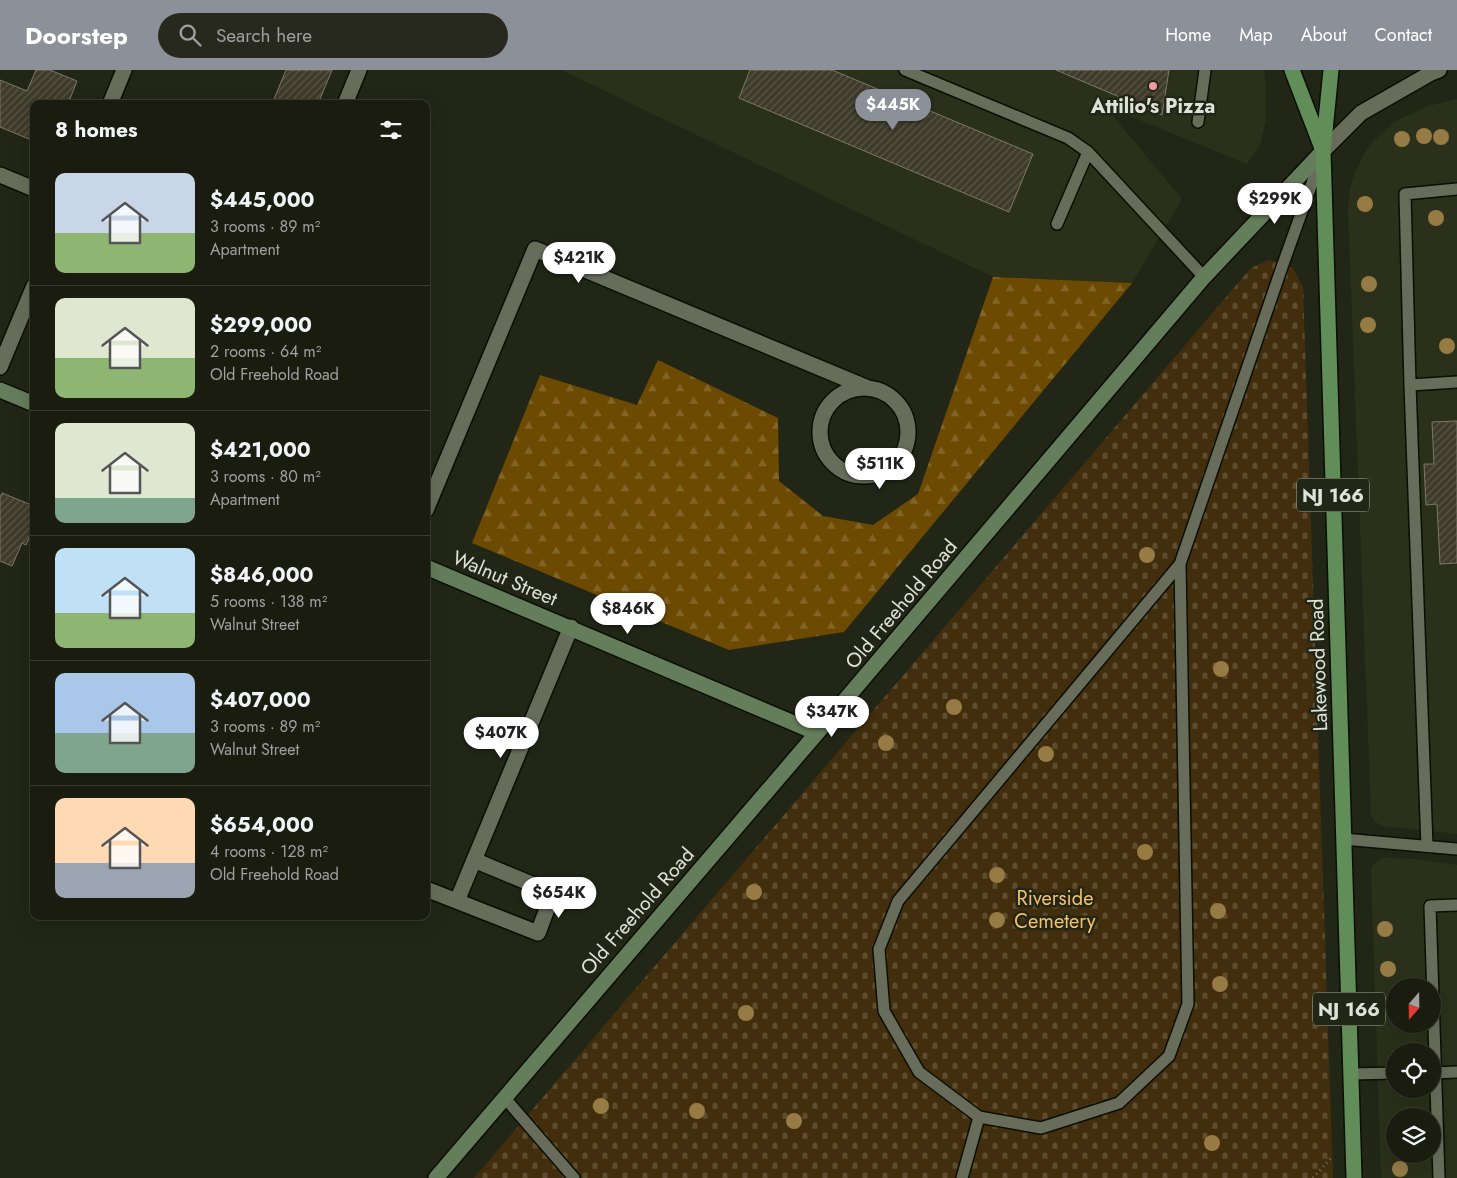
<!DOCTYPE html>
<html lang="en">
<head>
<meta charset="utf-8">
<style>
	body { margin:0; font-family:Jost,sans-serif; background:#27291e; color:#f1f3f6; height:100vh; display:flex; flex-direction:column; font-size:19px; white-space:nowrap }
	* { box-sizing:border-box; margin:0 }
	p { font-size:16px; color:#9fa19f }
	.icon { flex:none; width:28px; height:28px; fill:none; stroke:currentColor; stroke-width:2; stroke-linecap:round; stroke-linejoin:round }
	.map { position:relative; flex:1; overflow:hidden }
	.sheet { position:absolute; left:30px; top:30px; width:400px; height:820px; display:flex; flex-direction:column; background:#1a1c10; border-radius:10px; box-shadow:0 5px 20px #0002,0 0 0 1px #383a30 }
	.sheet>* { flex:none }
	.needle { width:32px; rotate:200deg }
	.tools { position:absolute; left:1386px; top:908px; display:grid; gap:10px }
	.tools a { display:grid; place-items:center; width:55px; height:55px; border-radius:50%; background:#1a1c10; box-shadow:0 5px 20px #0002,0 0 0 1px #383a30; font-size:25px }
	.price { position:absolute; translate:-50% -42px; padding:0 11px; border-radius:18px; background:#fff; color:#222; font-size:16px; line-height:32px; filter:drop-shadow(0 1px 2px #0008) }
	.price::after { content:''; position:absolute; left:50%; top:30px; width:15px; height:11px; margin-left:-8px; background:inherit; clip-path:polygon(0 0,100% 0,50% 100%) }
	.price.active { background:#8c9099; color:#fff }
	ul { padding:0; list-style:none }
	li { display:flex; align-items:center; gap:15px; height:125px; padding:0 25px }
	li+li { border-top:1px solid #383a30 }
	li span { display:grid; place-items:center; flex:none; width:140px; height:100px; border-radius:10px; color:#555 }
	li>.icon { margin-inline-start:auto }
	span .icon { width:60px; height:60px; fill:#fffc; stroke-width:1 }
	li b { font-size:21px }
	h2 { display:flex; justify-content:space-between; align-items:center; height:60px; padding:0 25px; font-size:21px }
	header { display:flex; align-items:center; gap:30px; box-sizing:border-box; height:70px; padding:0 25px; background:#8c9099; color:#fff }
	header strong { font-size:24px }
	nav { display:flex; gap:28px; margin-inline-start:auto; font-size:18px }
	.search { width:350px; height:45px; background:#27291e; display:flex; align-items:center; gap:12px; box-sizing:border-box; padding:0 18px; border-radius:28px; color:#9fa19f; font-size:19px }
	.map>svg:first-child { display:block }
	.built { fill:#2a301a; fill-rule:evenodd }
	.forest { fill:url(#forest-firs) }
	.cemetery { fill:url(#cemetery-stones) }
	.building { fill:url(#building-hatch); stroke:#7c7966 }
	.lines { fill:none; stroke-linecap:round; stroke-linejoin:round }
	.lane-casing { stroke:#0b0f03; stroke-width:14 }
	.street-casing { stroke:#0b0f03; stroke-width:18 }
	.secondary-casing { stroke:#0b0f03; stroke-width:18 }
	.primary-casing { stroke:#0b0f03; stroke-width:18 }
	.path { stroke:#6f7365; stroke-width:3; stroke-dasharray:1 4; stroke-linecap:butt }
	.lane { stroke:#686d5b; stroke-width:11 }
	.street { stroke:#686d5b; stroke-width:15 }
	.secondary { stroke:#647d5a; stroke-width:15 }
	.primary { stroke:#618d59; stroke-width:15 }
	.tree { fill:#977b45 }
	.poi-dot { fill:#f49aa5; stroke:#222616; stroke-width:2 }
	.labels { text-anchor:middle; stroke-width:5; stroke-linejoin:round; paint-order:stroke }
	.shield { fill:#222616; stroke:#a6aa9e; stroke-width:1 }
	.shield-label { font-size:19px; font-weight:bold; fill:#dfe2d8 }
	.poi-label { font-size:20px; font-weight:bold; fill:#dfe2d8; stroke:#222616 }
	.street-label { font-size:20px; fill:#dfe2d8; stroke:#222616 }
	.park-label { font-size:20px; fill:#f6c06b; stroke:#222616 }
</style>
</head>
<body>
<header>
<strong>Doorstep</strong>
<div class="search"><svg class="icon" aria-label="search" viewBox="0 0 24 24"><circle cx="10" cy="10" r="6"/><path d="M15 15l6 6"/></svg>Search here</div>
<nav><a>Home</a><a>Map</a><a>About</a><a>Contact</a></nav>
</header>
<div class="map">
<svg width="1457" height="1108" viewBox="0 0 1457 1108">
	<defs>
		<pattern id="forest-firs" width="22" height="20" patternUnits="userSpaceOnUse" patternTransform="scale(1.25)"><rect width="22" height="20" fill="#6d4a02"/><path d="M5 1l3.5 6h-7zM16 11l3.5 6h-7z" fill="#816426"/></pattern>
		<pattern id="cemetery-stones" width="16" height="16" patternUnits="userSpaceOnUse" patternTransform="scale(1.25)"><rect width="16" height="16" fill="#422e0c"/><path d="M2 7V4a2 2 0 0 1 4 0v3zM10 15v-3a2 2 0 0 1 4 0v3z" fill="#5d4c2f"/></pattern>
		<pattern id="building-hatch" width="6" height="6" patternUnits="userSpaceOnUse" patternTransform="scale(1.25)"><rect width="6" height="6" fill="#3e3b2a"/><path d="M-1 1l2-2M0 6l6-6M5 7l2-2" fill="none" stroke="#595748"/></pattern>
	</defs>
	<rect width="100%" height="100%" fill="#222616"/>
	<path class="built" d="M 561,0 L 1265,0 L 1266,49 L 1260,76 L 1247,94 L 1105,36 L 1182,129 L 1132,213 L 993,207 Z
		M 1457,29 L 1457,764 L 1382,756 L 1374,751 L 1371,745 L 1348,142 L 1350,118 L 1355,102 L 1367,78 L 1378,67 L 1395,51 L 1428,36 Z
		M 1382,788 L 1414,789 L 1457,795 L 1457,1108 L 1381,1108 L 1371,803 L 1372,796 ZM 1395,916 L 1432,916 L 1432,954 L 1395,954 ZM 1395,981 L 1432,981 L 1432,1019 L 1395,1019 ZM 1395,1046 L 1432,1046 L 1432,1084 L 1395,1084 Z"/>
	<path class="forest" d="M 993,207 L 1132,213 L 844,562 L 729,580 L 472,473 L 540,305 L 637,335 L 658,290 L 778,348 L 779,411 L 823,446 L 873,455 L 918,424 Z"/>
	<path class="cemetery" d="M 1269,190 L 1292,197 L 1303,217 L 1333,1108 L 474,1108 L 1251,198 Z"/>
	<path class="building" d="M 36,0 L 50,0 L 77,11 L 68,34 L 34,34 L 34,71 L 0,57 L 0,10 L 27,21 Z
		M 286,0 L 332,0 L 318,34 L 272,34 Z
		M 750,0 L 832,0 L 1033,84 L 1009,142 L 739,28 Z
		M 1056,0 L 1169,0 L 1162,45 Z
		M 1457,351 L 1457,493 L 1440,494 L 1437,434 L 1426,435 L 1424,394 L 1434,394 L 1432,352 Z
		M 2,423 L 34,436 L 34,458 L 26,475 L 22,473 L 12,496 L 0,491 L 0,427 Z"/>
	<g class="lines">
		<g class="lane-casing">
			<path id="lane" d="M 905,0 L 1068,68 L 1088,82 L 1204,207
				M 1198,52 L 1205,0
				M 1457,119 L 1405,124 L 1410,315 L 1457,312
				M 1057,154 L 1088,82
				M 1410,315 L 1427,776
				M 1180,494 L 1188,934 L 1169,986 L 1119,1033 L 1041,1058 L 979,1047 L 919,1002 L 884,941 L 879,879 L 898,831 L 1180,494 L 1282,197 L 1321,88
				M 1343,769 L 1457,779
				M 1432,1003 L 1457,1002
				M 1352,1004 L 1395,1003
				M 504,1027 L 574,1108
				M 962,1108 L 979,1047
				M 1439,1108 L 1430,836 L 1457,835"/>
		</g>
		<g class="street-casing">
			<path id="street" d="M 110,34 L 124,0
				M 345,34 L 359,0
				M 1323,81 L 1361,43 L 1431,3 L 1439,0
				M 0,105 L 34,119
				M 0,297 L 34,216
				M820 362a44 44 0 1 1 88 0a44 44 0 1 1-88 0Z
				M 426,440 L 535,179 L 868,318
				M 426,819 L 538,863 L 553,823 L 474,790
				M 457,831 L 571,557"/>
		</g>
		<g class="secondary-casing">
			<path id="secondary" d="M 0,320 L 34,334
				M 426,497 L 817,663
				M 436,1108 L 817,663 L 1204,207 L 1323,81"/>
		</g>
		<g class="primary-casing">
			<path id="primary" d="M 1292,0 L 1322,78
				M 1331,0 L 1323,81 L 1354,1108"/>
		</g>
		<path class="path" d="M 1313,1108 L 1331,1088"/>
		<use href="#lane" class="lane"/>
		<use href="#street" class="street"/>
		<use href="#secondary" class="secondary"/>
		<use href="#primary" class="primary"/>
	</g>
	<g class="tree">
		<circle cx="1424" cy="66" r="8"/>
		<circle cx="1441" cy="67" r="8"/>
		<circle cx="1402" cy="69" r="8"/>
		<circle cx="1365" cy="134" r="8"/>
		<circle cx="1436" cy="148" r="8"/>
		<circle cx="1369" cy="214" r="8"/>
		<circle cx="1368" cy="255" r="8"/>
		<circle cx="1447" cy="276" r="8"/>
		<circle cx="1147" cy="485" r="8"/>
		<circle cx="1221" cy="599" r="8"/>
		<circle cx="954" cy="637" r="8"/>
		<circle cx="886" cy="673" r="8"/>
		<circle cx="1046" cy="684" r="8"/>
		<circle cx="1145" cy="782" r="8"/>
		<circle cx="997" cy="805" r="8"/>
		<circle cx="754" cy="822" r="8"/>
		<circle cx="1218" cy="841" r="8"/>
		<circle cx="997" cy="850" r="8"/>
		<circle cx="1385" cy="859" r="8"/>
		<circle cx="1388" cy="899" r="8"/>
		<circle cx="1220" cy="914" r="8"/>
		<circle cx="746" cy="943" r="8"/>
		<circle cx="601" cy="1036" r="8"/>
		<circle cx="697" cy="1041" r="8"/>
		<circle cx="794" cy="1051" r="8"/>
		<circle cx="1212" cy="1073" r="8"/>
		<circle cx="1400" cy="1099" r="8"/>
	</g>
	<circle class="poi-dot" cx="1153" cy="16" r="5"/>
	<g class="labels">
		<g class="shield">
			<rect x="1297" y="408.5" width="72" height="33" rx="4"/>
			<rect x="1313" y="922.5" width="72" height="33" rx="4"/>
		</g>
		<g class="shield-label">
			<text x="1333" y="432">NJ 166</text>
			<text x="1349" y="946">NJ 166</text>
		</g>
		<g class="poi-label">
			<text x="1153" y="43">Attilio's Pizza</text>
		</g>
		<g class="street-label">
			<text transform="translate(505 508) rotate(23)" y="7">Walnut Street</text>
			<text transform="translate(901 534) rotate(-50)" y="7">Old Freehold Road</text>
			<text transform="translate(1318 595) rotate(-92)" y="7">Lakewood Road</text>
			<text transform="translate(637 841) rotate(-49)" y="7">Old Freehold Road</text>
		</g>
		<g class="park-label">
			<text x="1055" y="835">Riverside<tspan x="1055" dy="23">Cemetery</tspan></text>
		</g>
	</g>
</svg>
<div class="tools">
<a><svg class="needle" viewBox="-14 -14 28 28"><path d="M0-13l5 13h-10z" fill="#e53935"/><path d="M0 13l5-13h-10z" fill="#9fa19f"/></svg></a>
<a><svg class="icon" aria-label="locate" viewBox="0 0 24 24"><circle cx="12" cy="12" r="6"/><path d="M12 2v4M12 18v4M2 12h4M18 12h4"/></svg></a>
<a><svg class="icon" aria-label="layers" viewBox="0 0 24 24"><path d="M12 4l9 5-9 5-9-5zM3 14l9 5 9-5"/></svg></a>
</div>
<b class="price active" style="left:893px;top:61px">$445K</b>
<b class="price" style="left:1275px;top:155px">$299K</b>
<b class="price" style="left:579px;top:214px">$421K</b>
<b class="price" style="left:880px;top:420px">$511K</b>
<b class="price" style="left:628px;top:565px">$846K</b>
<b class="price" style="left:832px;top:668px">$347K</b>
<b class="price" style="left:501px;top:689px">$407K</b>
<b class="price" style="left:559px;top:849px">$654K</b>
<section class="sheet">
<h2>8 homes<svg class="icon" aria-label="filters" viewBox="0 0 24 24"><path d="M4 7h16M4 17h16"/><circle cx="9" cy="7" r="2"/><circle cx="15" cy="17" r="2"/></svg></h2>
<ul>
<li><span style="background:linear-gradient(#c9d6e8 60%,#8fb573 0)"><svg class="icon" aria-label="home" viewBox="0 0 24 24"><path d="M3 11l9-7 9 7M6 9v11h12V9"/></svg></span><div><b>$445,000</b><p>3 rooms · 89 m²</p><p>Apartment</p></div></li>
<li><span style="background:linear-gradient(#dfe7d0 60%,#8fb573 0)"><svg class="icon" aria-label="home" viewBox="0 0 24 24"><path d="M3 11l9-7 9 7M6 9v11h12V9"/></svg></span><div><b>$299,000</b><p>2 rooms · 64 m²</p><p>Old Freehold Road</p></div></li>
<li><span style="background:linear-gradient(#dfe7d0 75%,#7fa58c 0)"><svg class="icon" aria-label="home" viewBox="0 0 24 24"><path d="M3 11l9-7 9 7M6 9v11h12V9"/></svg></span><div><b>$421,000</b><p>3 rooms · 80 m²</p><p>Apartment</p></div></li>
<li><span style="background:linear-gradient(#bfe0f5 65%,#8fb573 0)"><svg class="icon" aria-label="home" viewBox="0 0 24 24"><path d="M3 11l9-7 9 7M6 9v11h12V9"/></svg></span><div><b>$846,000</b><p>5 rooms · 138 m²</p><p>Walnut Street</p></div></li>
<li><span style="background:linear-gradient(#a9c7e8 60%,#7fa58c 0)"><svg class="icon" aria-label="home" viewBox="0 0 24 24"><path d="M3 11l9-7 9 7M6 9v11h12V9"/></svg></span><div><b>$407,000</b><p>3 rooms · 89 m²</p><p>Walnut Street</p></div></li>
<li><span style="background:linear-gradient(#ffd9b3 65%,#9aa5b1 0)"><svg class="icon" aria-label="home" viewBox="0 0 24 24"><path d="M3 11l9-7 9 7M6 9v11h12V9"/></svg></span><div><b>$654,000</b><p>4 rooms · 128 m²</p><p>Old Freehold Road</p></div></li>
</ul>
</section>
</div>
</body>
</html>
